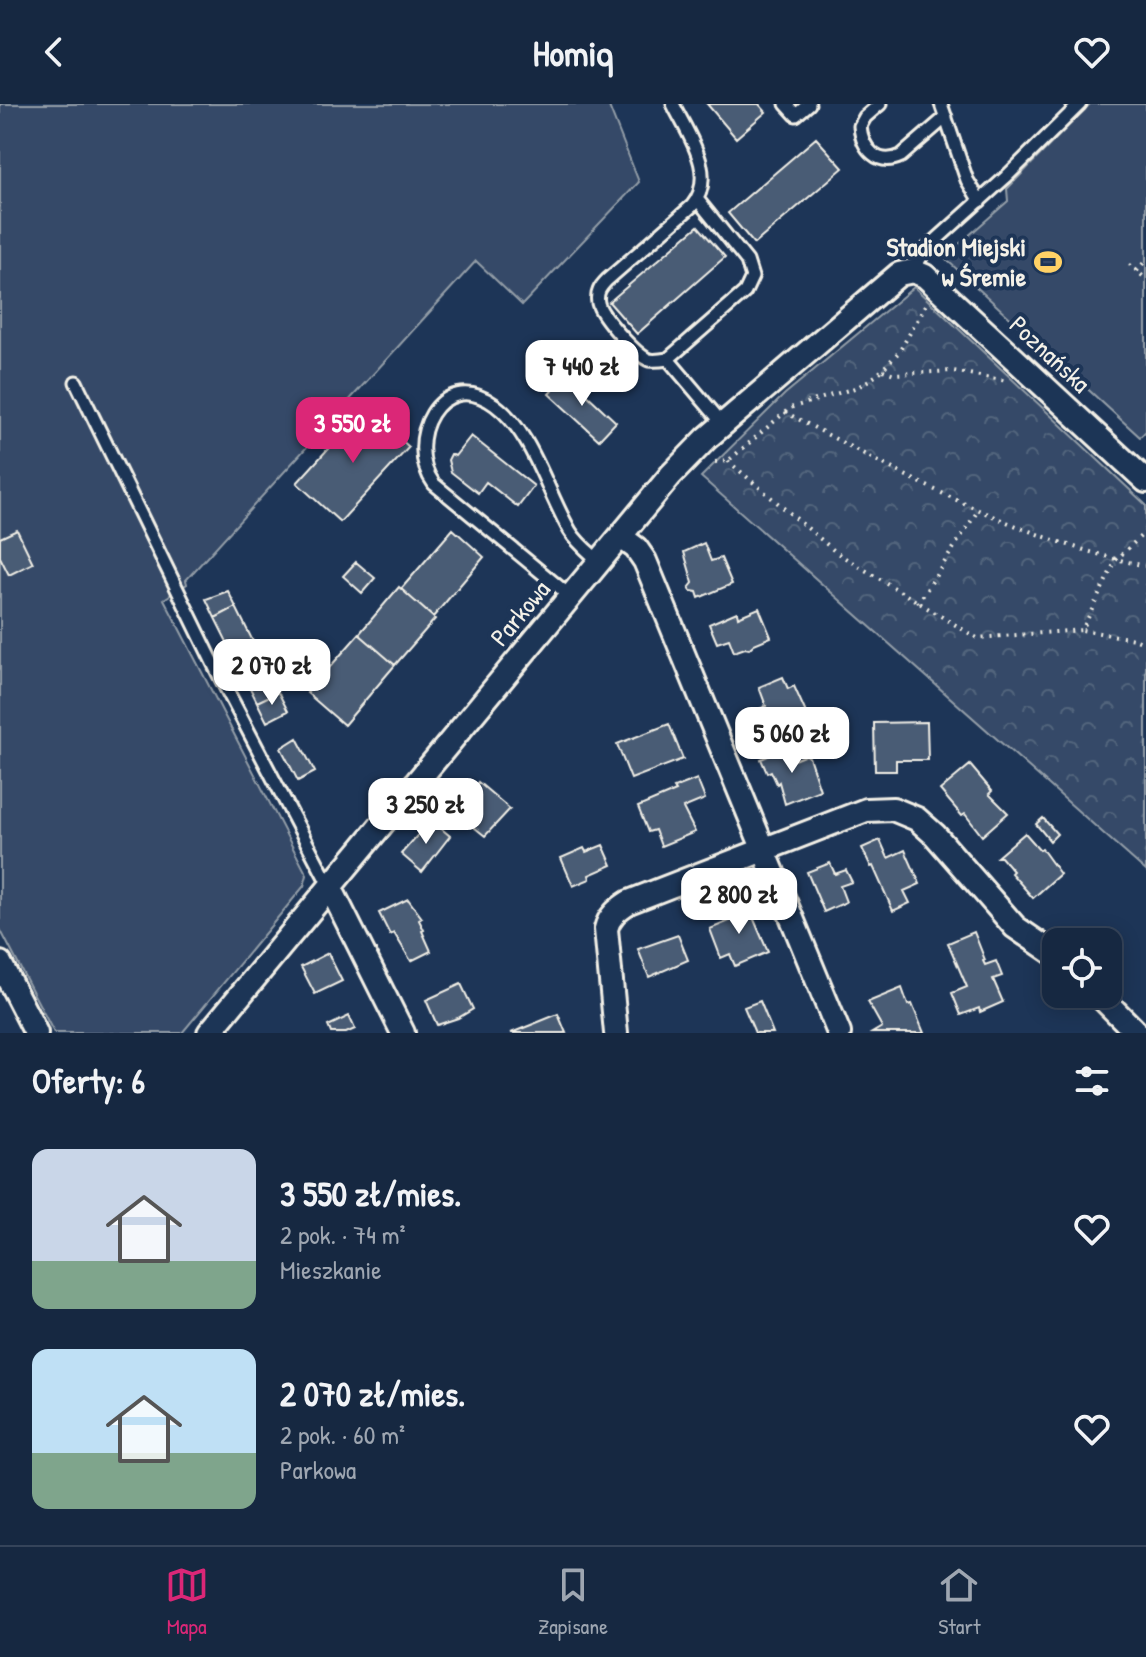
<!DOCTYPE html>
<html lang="pl">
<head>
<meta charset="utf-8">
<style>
	body { margin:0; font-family:"Patrick Hand",sans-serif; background:#23344c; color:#f1f3f6; height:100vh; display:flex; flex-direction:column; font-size:30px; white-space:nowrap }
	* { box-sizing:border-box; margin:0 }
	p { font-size:26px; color:#9ea6b1 }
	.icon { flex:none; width:44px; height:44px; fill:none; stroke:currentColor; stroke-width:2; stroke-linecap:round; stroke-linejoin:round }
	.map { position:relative; height:929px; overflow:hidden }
	.panel { display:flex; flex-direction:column; background:#162841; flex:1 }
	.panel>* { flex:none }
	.tools { position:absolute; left:1042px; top:824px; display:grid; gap:16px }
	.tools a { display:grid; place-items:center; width:80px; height:80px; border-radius:16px; background:#162841; box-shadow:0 4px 20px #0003,0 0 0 2px #35445a; font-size:40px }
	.price { position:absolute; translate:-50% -68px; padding:0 18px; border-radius:16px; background:#fff; color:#222; font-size:26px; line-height:52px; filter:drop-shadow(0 2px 4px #0008) }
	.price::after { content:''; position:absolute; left:50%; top:48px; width:24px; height:18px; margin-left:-12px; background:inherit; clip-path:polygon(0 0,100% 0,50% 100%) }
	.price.on { background:#db2777; color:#fff }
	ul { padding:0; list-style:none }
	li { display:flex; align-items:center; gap:24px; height:200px; padding:0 32px }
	li span { display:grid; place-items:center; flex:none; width:224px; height:160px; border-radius:16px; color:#555 }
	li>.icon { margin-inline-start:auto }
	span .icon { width:96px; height:96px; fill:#fffc; stroke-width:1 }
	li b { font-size:34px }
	h2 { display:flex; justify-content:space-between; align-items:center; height:96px; padding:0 32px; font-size:34px }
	header { display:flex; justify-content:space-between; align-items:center; height:104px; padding:0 32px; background:#162841; font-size:36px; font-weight:800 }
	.tab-bar { display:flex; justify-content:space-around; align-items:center; height:112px; border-top:2px solid #35445a; background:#162841; font-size:22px; color:#9ea6b1 }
	.tab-bar a { display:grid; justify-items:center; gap:4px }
	.tab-bar .on { color:#db2777 }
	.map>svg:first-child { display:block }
	.green { fill:#354a67; stroke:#949ea8; stroke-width:2 }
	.forest { fill:url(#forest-crowns); stroke:#949ea8; stroke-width:2 }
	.building { fill:#485b74; stroke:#f4f1e8; stroke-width:2 }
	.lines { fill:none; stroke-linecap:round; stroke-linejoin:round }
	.service-casing { stroke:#f4f1e8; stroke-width:17 }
	.minor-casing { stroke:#f4f1e8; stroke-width:28 }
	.path { stroke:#f4f1e8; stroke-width:4; stroke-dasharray:2 6; stroke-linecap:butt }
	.service { stroke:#1d3557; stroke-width:11 }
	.minor { stroke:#1d3557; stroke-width:22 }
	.labels { text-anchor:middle; stroke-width:8; stroke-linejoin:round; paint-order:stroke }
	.poi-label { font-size:26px; font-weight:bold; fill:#f4f1e8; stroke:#1d3557; text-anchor:end }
	.street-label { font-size:26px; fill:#f4f1e8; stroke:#1d3557 }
</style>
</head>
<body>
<header><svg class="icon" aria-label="back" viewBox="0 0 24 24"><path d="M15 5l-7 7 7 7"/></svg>Homiq<svg class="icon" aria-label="heart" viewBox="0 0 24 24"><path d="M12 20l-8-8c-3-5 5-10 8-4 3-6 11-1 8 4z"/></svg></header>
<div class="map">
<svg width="1146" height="929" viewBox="0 0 1146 929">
	<defs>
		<pattern id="forest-crowns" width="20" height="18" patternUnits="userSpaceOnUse" patternTransform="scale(2)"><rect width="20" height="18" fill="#354a67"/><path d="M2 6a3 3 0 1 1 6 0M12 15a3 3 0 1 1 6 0" fill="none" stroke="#53657d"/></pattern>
	</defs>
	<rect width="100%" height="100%" fill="#1d3557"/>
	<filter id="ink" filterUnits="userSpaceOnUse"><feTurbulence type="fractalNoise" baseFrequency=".0125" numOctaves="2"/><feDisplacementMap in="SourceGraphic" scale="16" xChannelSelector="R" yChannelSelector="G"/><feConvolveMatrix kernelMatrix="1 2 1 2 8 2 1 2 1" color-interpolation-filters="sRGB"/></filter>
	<g filter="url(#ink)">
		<path class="green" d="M 0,0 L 608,0 L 639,78 L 522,201 L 476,157 L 186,476 L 187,480 L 164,495 L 307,771 L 304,782 L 182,929 L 54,929 L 0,825 Z
			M 1090,0 L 1146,0 L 1146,327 L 1140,333 L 937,147 L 950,148 L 1008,97 L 1007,85 Z"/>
		<path class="forest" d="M 914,183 L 1146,401 L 1146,767 L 701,373 L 785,290 Z"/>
		<path class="building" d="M 707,0 L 759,0 L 766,8 L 736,34 Z
			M 816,34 L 843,64 L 754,140 L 728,109 Z
			M 698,122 L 725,153 L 637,230 L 609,198 Z
			M 566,271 L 616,318 L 599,336 L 549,290 Z
			M 366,303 L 409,343 L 340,418 L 297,379 Z
			M 471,332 L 534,382 L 518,403 L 486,378 L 478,389 L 451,368 L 448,356 L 451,350 L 455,352 Z
			M 453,425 L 484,453 L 433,513 L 401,485 Z
			M 17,426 L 33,459 L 9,471 L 0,453 L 0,434 Z
			M 704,439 L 711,457 L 721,454 L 732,480 L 699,494 L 697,488 L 691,487 L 689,484 L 693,479 L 684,448 Z
			M 356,458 L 375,474 L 362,489 L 343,472 Z
			M 399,483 L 435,515 L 395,561 L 359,530 Z
			M 228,487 L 236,503 L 215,514 L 206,495 Z
			M 236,503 L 278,588 L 257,598 L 215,514 Z
			M 759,504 L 771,533 L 754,540 L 749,545 L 745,544 L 734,548 L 729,535 L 717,539 L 709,520 L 737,508 L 738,513 Z
			M 359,530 L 395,561 L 344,621 L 307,589 Z
			M 783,573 L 788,585 L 794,582 L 806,609 L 756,630 L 748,610 L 766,602 L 759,583 Z
			M 278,588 L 288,607 L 267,618 L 257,598 Z
			M 927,618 L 928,656 L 896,656 L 896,667 L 875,667 L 874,619 Z
			M 669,620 L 683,655 L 631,675 L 617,640 Z
			M 297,634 L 315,668 L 298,677 L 281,644 Z
			M 789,643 L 794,656 L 806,651 L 809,653 L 820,686 L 785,700 L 779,678 L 777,680 L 771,667 L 767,669 L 761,655 Z
			M 970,661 L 992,687 L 989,690 L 1008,709 L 982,732 L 965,710 L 962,712 L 940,686 Z
			M 697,675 L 705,695 L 683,704 L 695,728 L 661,742 L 655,726 L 648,728 L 638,703 L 676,687 L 674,684 Z
			M 478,678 L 510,705 L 485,732 L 454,707 L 463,696 L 457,691 L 465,682 L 471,687 Z
			M 1043,714 L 1057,730 L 1050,737 L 1036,720 Z
			M 431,716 L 450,732 L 422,768 L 401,750 Z
			M 1025,729 L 1040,746 L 1042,745 L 1060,770 L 1033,794 L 1011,769 L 1013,767 L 1001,753 L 997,753 Z
			M 880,736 L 888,754 L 905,746 L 920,780 L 904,787 L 910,799 L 893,807 L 873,762 L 871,763 L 862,744 Z
			M 603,741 L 612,761 L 589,771 L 590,775 L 573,782 L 561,754 L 584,744 L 586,748 Z
			M 830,759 L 835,770 L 846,766 L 852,778 L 840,782 L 846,798 L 824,808 L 807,768 Z
			M 408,795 L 422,814 L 419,816 L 424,826 L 422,827 L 431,847 L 411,857 L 394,829 L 390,831 L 379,809 Z
			M 746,797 L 768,848 L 735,862 L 730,850 L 721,854 L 710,825 L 732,816 L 727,805 Z
			M 974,828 L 985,856 L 983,857 L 985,861 L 996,857 L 1002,872 L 993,875 L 1003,898 L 980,908 L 979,904 L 961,911 L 952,889 L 967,883 L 948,839 Z
			M 678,831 L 688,856 L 649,873 L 638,845 Z
			M 328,849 L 342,877 L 315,890 L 301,863 Z
			M 461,880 L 473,905 L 458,914 L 437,921 L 426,896 Z
			M 902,884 L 908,901 L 912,900 L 924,929 L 872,929 L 882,923 L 868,898 Z
			M 760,897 L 773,929 L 755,929 L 744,903 Z
			M 558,910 L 566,929 L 511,929 L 536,919 Z
			M 349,912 L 355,925 L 346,929 L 331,929 L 328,922 Z"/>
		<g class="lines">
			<g class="service-casing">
				<path id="service" d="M 786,0 L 796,11 L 809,0
					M 880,0 L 865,13 L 860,22 C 862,45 878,63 901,52 L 946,13
					M 941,0 L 967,76 L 980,97
					M 697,95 L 747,157 L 752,173 L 745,188 L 668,255 L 723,320
					M 913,167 L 925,146 L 1006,73 L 1080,0
					M 668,255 C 662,256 655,257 649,256 C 636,251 601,212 598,199 C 596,189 600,183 607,176 L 692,102 C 718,70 688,31 673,0
					M 76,278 L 218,569 L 330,783
					M 570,492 L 434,380 C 403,338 440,261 495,301 C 532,328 547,388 570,427 C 577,439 589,448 600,458"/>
			</g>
			<g class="minor-casing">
				<path id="minor" d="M 621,433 L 636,444 L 645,457 L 839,929
					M 330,783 L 403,929
					M 0,859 L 36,929
					M 1098,890 L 1137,929
					M 209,929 L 671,371 L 707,334 L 899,170 L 913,167 L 925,172 L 1146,377
					M 616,929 L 606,825 C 609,812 618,805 629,798 L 866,706 L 893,705 L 917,715 L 935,731 L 1015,823 L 1056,851"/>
			</g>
			<path class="path" d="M 1129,160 L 1146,175
				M 1137,167 L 1146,156
				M 883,266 L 894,270 L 953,267 L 1007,277
				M 785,308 C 900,369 1017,435 1146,462
				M 728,357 L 837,449 L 977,534 L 1082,526
				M 715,358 L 728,357 L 735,351 L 790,304 L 858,283 L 877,271 L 899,248 L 926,201
				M 1146,427 L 1116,456 L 1082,526 L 1134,535 L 1146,540
				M 918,499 L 979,405"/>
			<use href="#service" class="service"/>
			<use href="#minor" class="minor"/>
		</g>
	</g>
	<defs>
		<g id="stadium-bare" transform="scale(2.16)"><path d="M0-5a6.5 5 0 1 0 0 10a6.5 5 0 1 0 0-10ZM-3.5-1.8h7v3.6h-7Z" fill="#ffd166" stroke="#1d3557" stroke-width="2.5" paint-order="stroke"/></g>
	</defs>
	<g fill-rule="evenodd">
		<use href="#stadium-bare" x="1048" y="158"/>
	</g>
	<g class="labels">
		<g class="poi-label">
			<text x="1026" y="152">Stadion Miejski<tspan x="1026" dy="30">w Śremie</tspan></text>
		</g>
		<g class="street-label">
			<text transform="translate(1050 250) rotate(43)" y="9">Poznańska</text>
			<text transform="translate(520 509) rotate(-50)" y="9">Parkowa</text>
		</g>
	</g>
</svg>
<div class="tools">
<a><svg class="icon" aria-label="locate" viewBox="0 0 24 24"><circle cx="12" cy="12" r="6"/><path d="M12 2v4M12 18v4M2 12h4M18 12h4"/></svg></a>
</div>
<b class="price" style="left:582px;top:304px">7 440 zł</b>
<b class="price on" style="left:353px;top:361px">3 550 zł</b>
<b class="price" style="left:272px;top:603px">2 070 zł</b>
<b class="price" style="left:792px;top:671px">5 060 zł</b>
<b class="price" style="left:426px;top:742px">3 250 zł</b>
<b class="price" style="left:739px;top:832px">2 800 zł</b>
</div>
<section class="panel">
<h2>Oferty: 6<svg class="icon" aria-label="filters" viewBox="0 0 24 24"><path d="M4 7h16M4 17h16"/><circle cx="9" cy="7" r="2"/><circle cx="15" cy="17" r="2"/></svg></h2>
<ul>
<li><span style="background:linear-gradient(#c9d6e8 70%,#7fa58c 0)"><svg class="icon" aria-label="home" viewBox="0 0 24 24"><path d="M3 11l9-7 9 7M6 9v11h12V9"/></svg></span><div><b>3 550 zł/mies.</b><p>2 pok. · 74 m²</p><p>Mieszkanie</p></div><svg class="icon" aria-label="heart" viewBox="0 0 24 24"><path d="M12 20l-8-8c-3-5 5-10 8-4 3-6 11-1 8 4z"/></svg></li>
<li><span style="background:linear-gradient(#bfe0f5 65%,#7fa58c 0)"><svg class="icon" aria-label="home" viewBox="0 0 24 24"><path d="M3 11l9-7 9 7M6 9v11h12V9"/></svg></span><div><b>2 070 zł/mies.</b><p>2 pok. · 60 m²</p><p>Parkowa</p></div><svg class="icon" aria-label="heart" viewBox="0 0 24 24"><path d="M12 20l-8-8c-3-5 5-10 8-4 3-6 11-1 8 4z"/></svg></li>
</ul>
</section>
<nav class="tab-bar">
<a class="on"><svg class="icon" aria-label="map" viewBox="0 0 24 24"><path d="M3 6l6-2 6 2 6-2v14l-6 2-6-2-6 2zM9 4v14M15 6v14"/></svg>Mapa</a>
<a><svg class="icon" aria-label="saved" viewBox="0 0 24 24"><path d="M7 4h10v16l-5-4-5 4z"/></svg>Zapisane</a>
<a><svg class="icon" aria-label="home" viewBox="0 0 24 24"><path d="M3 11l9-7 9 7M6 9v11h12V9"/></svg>Start</a>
</nav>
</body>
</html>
